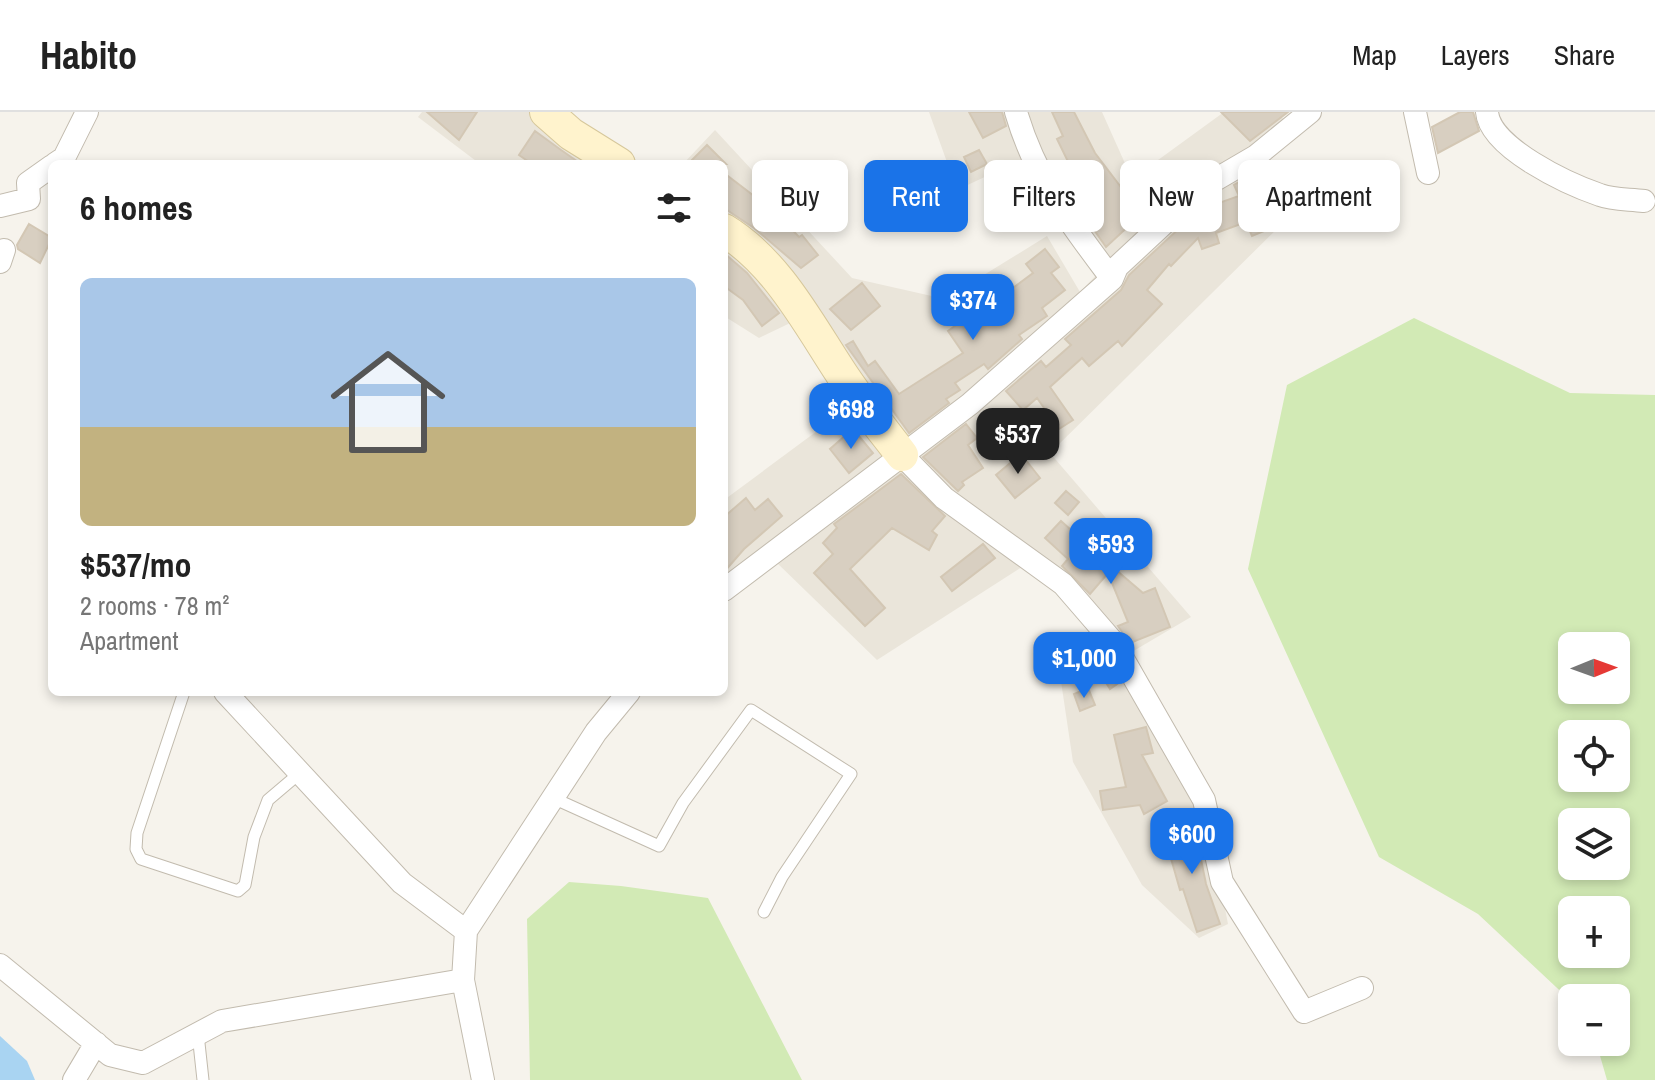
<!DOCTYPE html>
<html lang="en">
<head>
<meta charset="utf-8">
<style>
	body { margin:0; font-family:"Archivo Narrow",sans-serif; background:#f6f6f6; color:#222; height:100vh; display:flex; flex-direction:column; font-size:30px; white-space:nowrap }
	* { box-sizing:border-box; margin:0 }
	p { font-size:26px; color:#767676 }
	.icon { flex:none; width:44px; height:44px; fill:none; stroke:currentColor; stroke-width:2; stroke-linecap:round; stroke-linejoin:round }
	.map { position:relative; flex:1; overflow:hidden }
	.side { position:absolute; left:48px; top:48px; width:680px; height:536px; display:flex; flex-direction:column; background:#fff; border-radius:12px; box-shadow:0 4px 12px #0003 }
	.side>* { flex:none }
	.guide { position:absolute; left:752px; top:48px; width:760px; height:72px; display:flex; gap:16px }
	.needle { width:52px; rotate:89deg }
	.buttons { position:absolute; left:1558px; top:520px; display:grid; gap:16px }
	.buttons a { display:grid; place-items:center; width:72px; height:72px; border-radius:12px; background:#fff; box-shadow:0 4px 12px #0003; font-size:40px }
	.price { position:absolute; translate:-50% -68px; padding:0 18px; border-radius:16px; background:#1a73e8; color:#fff; font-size:26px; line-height:52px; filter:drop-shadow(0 2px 4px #0008) }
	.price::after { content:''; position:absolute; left:50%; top:48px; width:24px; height:18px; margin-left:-12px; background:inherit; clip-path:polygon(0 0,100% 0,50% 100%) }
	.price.on { background:#222; color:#fff }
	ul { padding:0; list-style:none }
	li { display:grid; align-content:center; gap:16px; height:424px; padding:0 32px }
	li+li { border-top:2px solid #e0e0e0 }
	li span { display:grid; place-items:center; height:248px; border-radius:12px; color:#555 }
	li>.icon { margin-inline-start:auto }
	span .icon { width:144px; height:144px; fill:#fffc; stroke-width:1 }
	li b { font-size:34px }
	h2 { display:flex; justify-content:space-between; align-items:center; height:96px; padding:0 32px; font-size:34px }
	.pill { padding:0 28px; border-radius:12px; background:#fff; box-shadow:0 4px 12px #0003; font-size:28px; line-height:72px }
	.pill.on { background:#1a73e8; color:#fff }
	header { display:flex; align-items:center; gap:48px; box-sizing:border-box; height:112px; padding:0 40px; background:#fff; border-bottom:2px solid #e0e0e0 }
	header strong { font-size:38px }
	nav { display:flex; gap:44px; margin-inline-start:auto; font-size:28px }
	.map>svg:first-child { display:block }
	.residential { fill:#eae5da }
	.green { fill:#d2eab5; fill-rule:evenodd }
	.water { fill:#a9d4f2 }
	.building { fill:#d8cfc1; stroke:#d3c7b4; stroke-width:2 }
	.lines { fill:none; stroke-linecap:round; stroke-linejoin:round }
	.lane-casing { stroke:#c2bbae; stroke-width:13 }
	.street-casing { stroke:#c2bbae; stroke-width:24 }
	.secondary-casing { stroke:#d6c79b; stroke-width:34 }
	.lane { stroke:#fff; stroke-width:11 }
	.street { stroke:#fff; stroke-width:22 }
	.secondary { stroke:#fff3cd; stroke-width:32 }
</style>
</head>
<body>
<header>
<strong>Habito</strong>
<nav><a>Map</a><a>Layers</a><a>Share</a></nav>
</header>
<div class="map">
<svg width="1655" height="968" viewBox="0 0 1655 968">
	<rect width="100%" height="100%" fill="#f6f3ec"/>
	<path class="residential" d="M 422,0 L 540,0 L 619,52 L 480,52 L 418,5 Z
		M 929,0 L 1011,0 L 1025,46 L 957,78 Z
		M 1016,0 L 1102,0 L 1132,67 L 1224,0 L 1279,0 L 1289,17 L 1256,42 L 1290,104 L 1050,341 L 1191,505 L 1125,544 L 1063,472 L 944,386 L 809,202 L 759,226 L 724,204 L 724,52 L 683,52 L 715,18 L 852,166 L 945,187 L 1047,124 L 1080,180 L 1100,159 Z
		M 855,291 L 892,343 L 724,471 L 724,388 Z
		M 902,351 L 1022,455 L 877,548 L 774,448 Z
		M 1103,528 L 1204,688 L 1228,812 L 1199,826 L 1142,773 L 1073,650 L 1059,556 Z"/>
	<path class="green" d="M 1414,206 L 1570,281 L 1655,283 L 1655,968 L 1607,968 L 1596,930 L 1616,930 L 1616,886 L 1572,886 L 1572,890 L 1478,802 L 1379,745 L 1248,457 L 1287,273 ZM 1572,534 L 1616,534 L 1616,578 L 1572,578 ZM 1572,622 L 1616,622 L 1616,666 L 1572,666 ZM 1572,710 L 1616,710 L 1616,754 L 1572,754 ZM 1572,798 L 1616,798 L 1616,842 L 1572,842 Z
		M 569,770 L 621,774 L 708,786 L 802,968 L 530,968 L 527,807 Z"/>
	<path class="water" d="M 0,924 L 27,949 L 35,968 L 0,968 Z"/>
	<path class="building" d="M 427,0 L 477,0 L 459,28 Z
		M 969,0 L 1002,0 L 1006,14 L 983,26 Z
		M 1052,0 L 1074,0 L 1095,41 L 1130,87 L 1148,70 L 1161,84 L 1106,135 L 1067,79 L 1078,70 L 1057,27 L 1063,24 Z
		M 1221,0 L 1288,0 L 1250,29 Z
		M 1460,0 L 1473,0 L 1479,19 L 1438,41 L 1432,15 Z
		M 535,19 L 561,38 L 581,52 L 532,52 L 519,43 Z
		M 707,33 L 726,52 L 688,52 Z
		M 979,38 L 987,52 L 971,60 L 964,45 Z
		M 1257,60 L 1269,91 L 1260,95 L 1269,117 L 1252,124 L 1246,110 L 1216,121 L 1219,131 L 1202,137 L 1198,126 L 1171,154 L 1169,152 L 1147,178 L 1162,192 L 1122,234 L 1118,229 L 1089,254 L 1082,246 L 1050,275 L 1073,308 L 1059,317 L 1037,286 L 1023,298 L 1006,279 L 1041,249 L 1046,255 L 1071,233 L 1065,227 L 1121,178 L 1129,163 L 1199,98 L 1239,84 L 1234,73 Z
		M 724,61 L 758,87 L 760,84 L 799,125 L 802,123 L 818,143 L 801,156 L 754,116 L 724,96 Z
		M 29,112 L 52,126 L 40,151 L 18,137 L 17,133 Z
		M 1045,137 L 1059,155 L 1051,161 L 1065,178 L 1042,196 L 1047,204 L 1019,223 L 1022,227 L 988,257 L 984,252 L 955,271 L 960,278 L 946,287 L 949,291 L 909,321 L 846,233 L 853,229 L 868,254 L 875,249 L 899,282 L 963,241 L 948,219 L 966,206 L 959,195 L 965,191 L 960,185 L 981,171 L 994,190 L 1033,161 L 1026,152 Z
		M 724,141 L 747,161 L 779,201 L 762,214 L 743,188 L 724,174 Z
		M 862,171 L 880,194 L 851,218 L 830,197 Z
		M 966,312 L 977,326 L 968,333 L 983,356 L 962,370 L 964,373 L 958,379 L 923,345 Z
		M 853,317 L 873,341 L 849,361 L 830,337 Z
		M 1021,342 L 1040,366 L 1015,386 L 996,363 Z
		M 901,362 L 945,404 L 932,419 L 937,423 L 929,438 L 892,416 L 850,457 L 885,496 L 865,514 L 814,461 L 833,442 L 823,431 L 837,416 L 834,412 Z
		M 1066,379 L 1079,390 L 1068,403 L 1055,391 Z
		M 746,386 L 755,398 L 768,387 L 782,404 L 744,437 L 724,460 L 724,405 Z
		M 1061,409 L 1082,428 L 1079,432 L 1107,458 L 1102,446 L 1143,481 L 1155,476 L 1170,515 L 1130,531 L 1118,514 L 1128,510 L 1108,461 L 1090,482 L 1062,454 L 1068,447 L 1045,426 Z
		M 983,432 L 995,446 L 952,479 L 941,465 Z
		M 1102,539 L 1120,570 L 1110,577 L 1091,546 Z
		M 1088,576 L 1095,593 L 1080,599 L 1074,582 Z
		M 1146,615 L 1153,641 L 1142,643 L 1167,689 L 1144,702 L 1140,693 L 1103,698 L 1100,679 L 1126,675 L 1114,623 Z
		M 1194,713 L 1206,772 L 1220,812 L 1197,820 L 1183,777 L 1180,778 L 1164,722 Z"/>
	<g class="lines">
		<g class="lane-casing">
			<path id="lane" d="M 184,580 L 137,721 L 136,737 L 141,747 L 238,779 L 245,773 L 254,725 L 268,688 L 301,660
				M 553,686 L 659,734 L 683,691 L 751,598 L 851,662 L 782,765 L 764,800
				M 198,922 L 203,968"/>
		</g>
		<g class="street-casing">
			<path id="street" d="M 1016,0 C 1036,68 1070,111 1112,167
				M 1415,0 L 1428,61
				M 1487,0 C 1490,36 1568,72 1600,83 C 1613,88 1630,87 1644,89
				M 55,52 L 64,46 L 87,0
				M 0,94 L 29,87 L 28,71 L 52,54
				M 0,140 L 4,138 L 0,150
				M 902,343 L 944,386 L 1063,472 L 1114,531 L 1204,688 L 1222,770 L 1304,900 L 1362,876
				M 724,478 L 970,292 L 1112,167 L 1117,155 L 1203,75 L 1256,44 L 1310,0
				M 225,580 L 402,771 L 466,819
				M 0,853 L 110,943 L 143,951 L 222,909 L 463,868
				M 74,968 L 96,931
				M 483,968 L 463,868 L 466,819 L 596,620 L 629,580"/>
		</g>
		<g class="secondary-casing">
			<path id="secondary" d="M 546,0 L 571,22 L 619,52
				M 724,118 C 778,151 809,213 843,264 C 861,291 882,317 902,343"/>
		</g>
		<use href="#lane" class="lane"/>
		<use href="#street" class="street"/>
		<use href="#secondary" class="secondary"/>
	</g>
</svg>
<div class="buttons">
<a><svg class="needle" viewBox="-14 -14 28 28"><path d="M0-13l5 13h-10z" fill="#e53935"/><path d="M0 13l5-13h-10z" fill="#767676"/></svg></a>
<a><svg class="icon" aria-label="locate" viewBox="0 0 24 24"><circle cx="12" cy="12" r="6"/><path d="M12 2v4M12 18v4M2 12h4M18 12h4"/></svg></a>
<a><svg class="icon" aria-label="layers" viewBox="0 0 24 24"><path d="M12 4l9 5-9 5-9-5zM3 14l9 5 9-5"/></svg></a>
<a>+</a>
<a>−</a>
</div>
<b class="price" style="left:973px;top:230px">$374</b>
<b class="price" style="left:851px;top:339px">$698</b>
<b class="price on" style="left:1018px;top:364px">$537</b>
<b class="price" style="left:1111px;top:474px">$593</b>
<b class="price" style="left:1084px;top:588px">$1,000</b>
<b class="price" style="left:1192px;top:764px">$600</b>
<div class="guide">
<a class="pill">Buy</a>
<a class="pill on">Rent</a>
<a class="pill">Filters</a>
<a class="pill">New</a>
<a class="pill">Apartment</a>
</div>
<section class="side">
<h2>6 homes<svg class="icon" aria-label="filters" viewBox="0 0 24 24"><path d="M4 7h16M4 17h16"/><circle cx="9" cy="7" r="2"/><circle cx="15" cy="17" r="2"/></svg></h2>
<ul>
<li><span style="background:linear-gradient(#a9c7e8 60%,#c2b280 0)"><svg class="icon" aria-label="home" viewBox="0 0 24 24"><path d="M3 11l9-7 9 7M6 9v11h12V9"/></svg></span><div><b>$537/mo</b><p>2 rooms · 78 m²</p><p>Apartment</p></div></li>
</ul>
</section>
</div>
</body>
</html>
